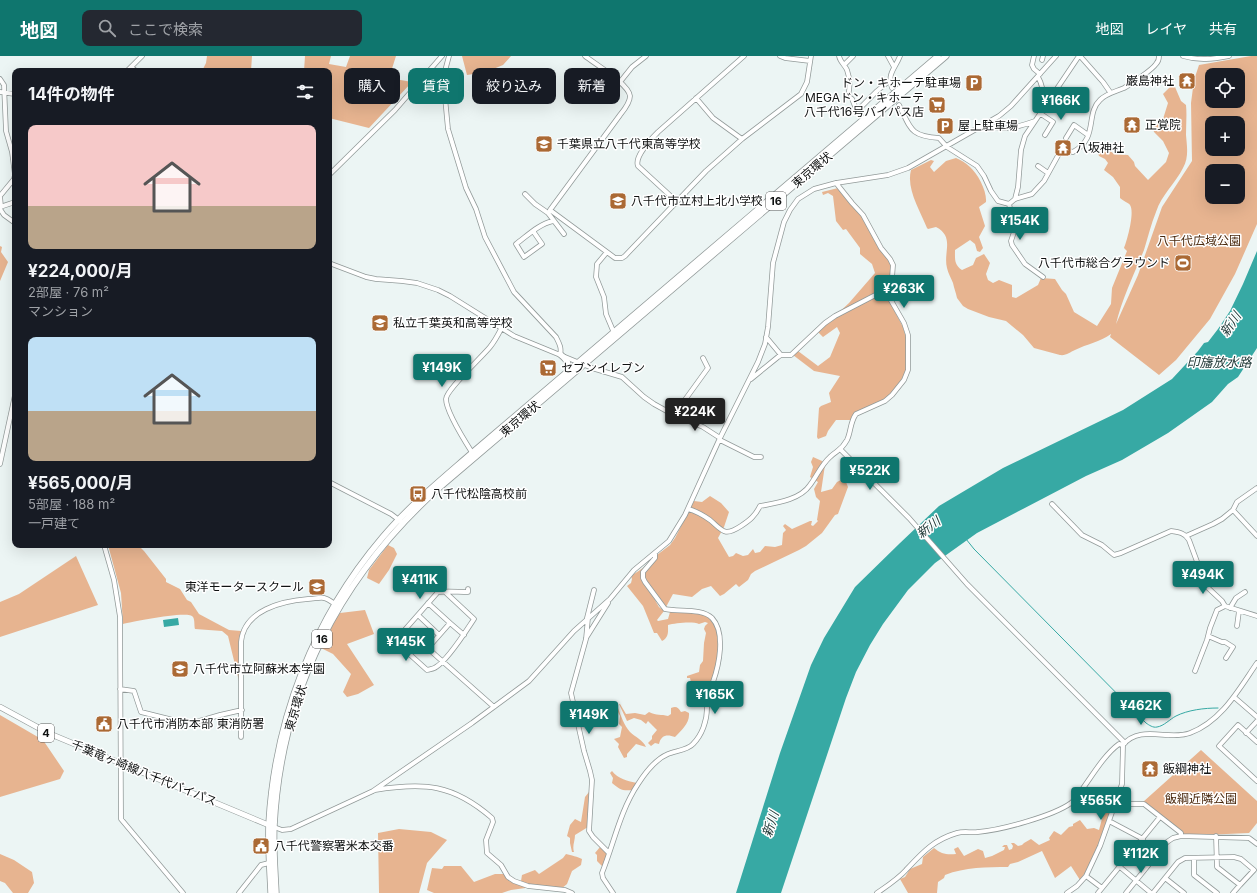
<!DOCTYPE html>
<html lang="ja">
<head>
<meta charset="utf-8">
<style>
	body { margin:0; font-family:Inter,"Noto Sans JP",sans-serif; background:#242831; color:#f1f3f6; height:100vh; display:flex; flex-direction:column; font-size:15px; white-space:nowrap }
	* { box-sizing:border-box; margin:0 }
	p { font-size:13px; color:#9ea1a6 }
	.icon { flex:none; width:22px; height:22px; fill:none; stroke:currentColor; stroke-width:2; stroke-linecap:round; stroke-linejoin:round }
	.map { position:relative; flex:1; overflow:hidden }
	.sheet { position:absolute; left:12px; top:12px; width:320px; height:480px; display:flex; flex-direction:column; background:#171b24; border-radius:8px; box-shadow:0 4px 16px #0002 }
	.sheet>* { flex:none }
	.banner { position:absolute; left:344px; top:12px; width:380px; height:36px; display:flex; gap:8px }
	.buttons { position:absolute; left:1205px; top:12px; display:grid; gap:8px }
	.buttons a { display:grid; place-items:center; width:40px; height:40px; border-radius:8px; background:#171b24; box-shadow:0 4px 16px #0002; font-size:20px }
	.price { position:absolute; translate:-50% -34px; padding:0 9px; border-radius:4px; background:#0f766e; color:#fff; font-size:13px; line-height:26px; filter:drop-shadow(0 1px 2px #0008) }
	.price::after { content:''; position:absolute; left:50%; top:24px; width:12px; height:9px; margin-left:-6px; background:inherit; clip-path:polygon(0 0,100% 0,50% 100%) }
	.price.on { background:#222; color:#fff }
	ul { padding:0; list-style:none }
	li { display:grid; align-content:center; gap:8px; height:212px; padding:0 16px }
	li span { display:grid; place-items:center; height:124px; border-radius:8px; color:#555 }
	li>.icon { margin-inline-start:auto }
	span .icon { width:72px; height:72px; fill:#fffc; stroke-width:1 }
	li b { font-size:17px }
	h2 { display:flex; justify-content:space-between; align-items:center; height:48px; padding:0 16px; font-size:17px }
	.chip { padding:0 14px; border-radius:8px; background:#171b24; box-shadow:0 4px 16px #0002; font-size:14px; line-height:36px }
	.chip.on { background:#0f766e; color:#fff }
	header { display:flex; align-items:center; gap:24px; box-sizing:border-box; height:56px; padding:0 20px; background:#0f766e; color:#fff }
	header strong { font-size:19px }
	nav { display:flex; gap:22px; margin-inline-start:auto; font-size:14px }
	.search { width:280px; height:36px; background:#242831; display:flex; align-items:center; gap:10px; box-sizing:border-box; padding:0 14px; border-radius:8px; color:#9ea1a6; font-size:15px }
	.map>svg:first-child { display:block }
	.green { fill:#e7b490; fill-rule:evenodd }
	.water { fill:#37a9a4 }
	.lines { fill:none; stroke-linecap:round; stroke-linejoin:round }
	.stream { stroke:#37a9a4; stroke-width:1 }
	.minor-casing { stroke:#929a99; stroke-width:5.5 }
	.major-casing { stroke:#929a99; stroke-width:6 }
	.highway-casing { stroke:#929a99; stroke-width:7 }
	.minor { stroke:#fff; stroke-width:4 }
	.major { stroke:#fff; stroke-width:5 }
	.highway { stroke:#fff; stroke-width:5.5 }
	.labels { text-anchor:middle; stroke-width:3; stroke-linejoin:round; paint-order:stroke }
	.shield { fill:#fff; stroke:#585959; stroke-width:1 }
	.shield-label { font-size:11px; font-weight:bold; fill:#101212 }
	.poi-label { font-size:12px; fill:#101212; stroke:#fff; text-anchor:start }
	.street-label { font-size:12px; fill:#101212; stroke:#fff }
	.park-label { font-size:12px; fill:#4a290e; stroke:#fff }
	.water-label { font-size:13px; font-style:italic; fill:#1e3735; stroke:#fff }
</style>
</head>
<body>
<header>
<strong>地図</strong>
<div class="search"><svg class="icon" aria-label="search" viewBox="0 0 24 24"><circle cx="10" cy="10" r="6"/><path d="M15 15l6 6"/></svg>ここで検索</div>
<nav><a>地図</a><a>レイヤ</a><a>共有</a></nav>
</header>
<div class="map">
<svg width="1257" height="837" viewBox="0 0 1257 837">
	<rect width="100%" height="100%" fill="#ecf5f4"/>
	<path class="green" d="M 207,0 L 252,0 L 251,15 L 202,15 L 206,7 Z
		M 305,0 L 331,0 L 329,8 L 346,11 L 350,0 L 396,0 L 389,22 L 412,26 L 369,72 L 329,62 L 329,15 L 304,15 Z
		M 462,0 L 511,0 L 503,9 L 486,16 L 467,19 Z
		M 1251,0 L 1257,0 L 1257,168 L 1235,218 L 1210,263 L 1176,304 L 1159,319 L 1110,281 L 1111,278 C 1100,286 1087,288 1075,294 C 1070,296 1066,300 1060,299 L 1034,292 L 1023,279 L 1006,265 L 989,261 L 968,253 L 963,250 L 957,242 C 956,237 954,232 953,227 C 951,222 948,217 947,212 C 943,196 955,181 936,171 L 928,173 L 927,172 C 920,154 906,133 911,114 L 931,104 L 934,105 L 930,111 L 934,116 L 946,105 L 956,102 C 961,104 966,107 970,111 C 978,118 987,135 986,146 L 979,151 L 985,170 L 979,181 L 983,192 L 980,196 L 977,195 L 975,188 L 970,184 L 955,194 C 955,203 954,209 962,214 L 973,209 L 976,202 L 984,198 L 990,207 L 986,218 L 988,224 L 993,227 L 999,224 L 1012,229 L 1012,241 L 1016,242 L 1038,229 L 1041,222 L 1055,223 L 1062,234 L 1066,238 L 1074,256 L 1097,270 L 1111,248 L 1112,232 L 1127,195 L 1124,192 C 1127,185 1135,156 1130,149 C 1129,147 1123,145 1120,142 L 1120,131 L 1113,121 L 1104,114 L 1108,107 L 1105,103 L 1099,100 L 1098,97 L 1101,93 L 1106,91 L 1114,98 L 1128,99 L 1134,106 L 1135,110 L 1148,124 L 1166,106 L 1169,97 L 1163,85 L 1154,76 L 1153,72 L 1163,63 L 1168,47 L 1163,38 L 1171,30 L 1175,31 L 1181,45 L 1186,49 C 1187,59 1186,69 1186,79 C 1187,91 1189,101 1183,112 C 1175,128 1162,138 1156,156 C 1151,168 1148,181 1144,194 C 1134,218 1122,243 1116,268 L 1138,219 L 1162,151 L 1192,105 L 1191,47 L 1194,24 L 1199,9 ZM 1212,19 L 1238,19 L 1238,45 L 1212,45 ZM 1212,67 L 1238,67 L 1238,93 L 1212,93 ZM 1212,115 L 1238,115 L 1238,141 L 1212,141 Z
		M 838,132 L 859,155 L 891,208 L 891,221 L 881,238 L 886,239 L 903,271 L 907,285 L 906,318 L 897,331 L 884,344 L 857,356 L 851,364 L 836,364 L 828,375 L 826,380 L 818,383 L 817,381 L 819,352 L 821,350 L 831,346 L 829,337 L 840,320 L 814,315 L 793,299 L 798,295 L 818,310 L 830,301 L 840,277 L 837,271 L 823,281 L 818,276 L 849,247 L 875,217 L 872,208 L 860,198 L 860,192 L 846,173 L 843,174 L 836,165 L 833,140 L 828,137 L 823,139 L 822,136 Z
		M 0,190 L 2,191 L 1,196 L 8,206 L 0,225 Z
		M 813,401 L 822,405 L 825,409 L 821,436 L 832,433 L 837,426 L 841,424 L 846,426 L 848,431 L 838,458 L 835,459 L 822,477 L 806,490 L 799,494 L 755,515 L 751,518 L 748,524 L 739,531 L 736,528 L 724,538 L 720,540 L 711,530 L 702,533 L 692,541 L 673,538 L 666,551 L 657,541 L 655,544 L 659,551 L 664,555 L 657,564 L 658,565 L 668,563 L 670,556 C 681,556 705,555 712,564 C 725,577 714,633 703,647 L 699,644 L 702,627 L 698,629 L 691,626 L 690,622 L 687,622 L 687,620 L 699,616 L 700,609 L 703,605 L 704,587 L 706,577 L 704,573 L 705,570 L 708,567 L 705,566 L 699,568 C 693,565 675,567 668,569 C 668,576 669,581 662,585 L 657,577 L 654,577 L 643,550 L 627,530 L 631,527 L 632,523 L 631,520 L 643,512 L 657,499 L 670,489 L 675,482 L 694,445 L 702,446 L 710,440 L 721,447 L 729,456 L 724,471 L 718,482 L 729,501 L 733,500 L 736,497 L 743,500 L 748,499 L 753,493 L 755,497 L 760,496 L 765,490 L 775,491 L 782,489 L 783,477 L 786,474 L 783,470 L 785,468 L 792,473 L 810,465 L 812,465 L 811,469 L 813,470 L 818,465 L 817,464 L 820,445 L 816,441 L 814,433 L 818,426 L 810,421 L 813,411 L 811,406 Z
		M 108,489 L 138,489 L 144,495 L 166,523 L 166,526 L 180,533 L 187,544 L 191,546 L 199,558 L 229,574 L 241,575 L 239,625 L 228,580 L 222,575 L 195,573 C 194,570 195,564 193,561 C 189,554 133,566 123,568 L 121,537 Z
		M 388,489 L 394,492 L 397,498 L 389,514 L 379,528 L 367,522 L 369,514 Z
		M 76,500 L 98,549 L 0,581 L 0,546 L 19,538 Z
		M 365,554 L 374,578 L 347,588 L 374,629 L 358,638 L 347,641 L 343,636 L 351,618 L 333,598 L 321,592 L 335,564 L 340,557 Z
		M 619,648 L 620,648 L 626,658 L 635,657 L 645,659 L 649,656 C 657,660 661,658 668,660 L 671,658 L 671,652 C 676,650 678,651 681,656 L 685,655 L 689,657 C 690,667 681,675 675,681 C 667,678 661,679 659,688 L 655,687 L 651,690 L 648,687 L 652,683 L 652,680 L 657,674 L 648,665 L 646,668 L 641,664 L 634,662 L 627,665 Z
		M 616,652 L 618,652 C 621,660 624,669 630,676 C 635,681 643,684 646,691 L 636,688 L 627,698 L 627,701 L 624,702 L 618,691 L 619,688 L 614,683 L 620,681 L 622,671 L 619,668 L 620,660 Z
		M 0,659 L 43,684 L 64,715 L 60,723 L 0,741 Z
		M 1201,694 L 1257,745 L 1257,767 L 1249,777 L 1181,780 L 1182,777 L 1143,746 Z
		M 612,715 C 618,723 628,725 637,727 L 634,734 C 621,735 621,734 612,727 L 613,722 L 610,717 Z
		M 589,736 L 588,771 L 575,779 C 575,785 572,790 574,796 L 572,796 L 570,787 L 570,782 L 567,780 L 570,769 L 575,763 L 581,766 L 585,741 Z
		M 1111,748 L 1113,749 C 1105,770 1094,807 1080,824 L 1071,810 L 1055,822 L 1042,795 L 1018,806 L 1010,808 L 1008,811 C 987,811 965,811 945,819 L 944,822 L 938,826 L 937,837 L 908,837 L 900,823 L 905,821 L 910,813 L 922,808 L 923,801 L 934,792 C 941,798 947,799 956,798 L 954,793 L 958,791 L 964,800 L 978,793 L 983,795 L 985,802 L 992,800 L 1004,794 L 1005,791 L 1002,791 L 1004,789 L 1007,789 L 1009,794 L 1012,793 L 1013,790 L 1011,787 L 1014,787 L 1018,790 L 1022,789 L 1024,787 L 1031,783 L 1039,789 L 1050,784 L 1049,782 L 1054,775 L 1061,779 L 1069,771 L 1073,770 L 1073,768 L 1080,764 L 1087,773 L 1094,772 L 1099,774 L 1103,759 L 1103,750 Z
		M 399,773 L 431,776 L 447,784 L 427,807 L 419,837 L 379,837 L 378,777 Z
		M 600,791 L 607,798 L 603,811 L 597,805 L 597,799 L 595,797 Z
		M 0,798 L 14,804 L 32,816 L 34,827 L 28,837 L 13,837 L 5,827 L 0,825 Z
		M 566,798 C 571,799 578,801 582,803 L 581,809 L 572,815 L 567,828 L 561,833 L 540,830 L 511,834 L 502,837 L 434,837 L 427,834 L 432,812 L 442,813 L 444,810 L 461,810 L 474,826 L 495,818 L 504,818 L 507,821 L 521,825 L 522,819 L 535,814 L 539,818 L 563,802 Z"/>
	<path class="water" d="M 1257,195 L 1257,292 L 1238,321 L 1228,328 L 1212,346 L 1168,377 L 1122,404 L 1086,420 L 977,477 L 935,507 L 908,534 L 883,568 L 870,589 L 856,616 L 846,642 L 781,837 L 736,837 L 780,697 L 811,609 L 824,582 L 855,531 L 899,488 L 939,450 L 1003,412 L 1123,354 L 1172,323 L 1198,295 L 1204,287 L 1208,286 L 1218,273 L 1230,255 L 1243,228 Z
		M 178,562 L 179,569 L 164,571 L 163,564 Z"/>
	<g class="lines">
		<path class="stream" d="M 966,483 L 974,493 L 1146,667 C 1149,669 1153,672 1157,671 C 1164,670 1170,663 1176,660 C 1188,654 1204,652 1218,652"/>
		<g class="minor-casing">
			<path id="minor" d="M 449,0 L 445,15 L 444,31 L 448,73 L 466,132 L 476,153 L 485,181 L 514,236 L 556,281 C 559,287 562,292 560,299
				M 585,0 C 595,8 629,28 630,40 C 630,47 624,54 620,59 L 550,154 L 615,202 L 622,202 L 625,200 L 706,115 L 742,83 L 801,38 L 807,26 L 811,0
				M 780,0 L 785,2 L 810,5
				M 839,0 C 840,6 845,9 847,14 C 850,22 850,32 848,40 L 852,43 L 857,55 L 877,35 L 889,25
				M 888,0 L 894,11
				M 1034,0 L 1032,9 L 1034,13 L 1040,18
				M 1080,0 L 1103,26 L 1110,36
				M 1183,0 C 1199,5 1213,3 1229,0
				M 1042,4 L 1043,0
				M 844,9 L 853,0
				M 131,11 L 136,15
				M 127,15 L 142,0
				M 1038,21 C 1044,31 1044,42 1043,53
				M 0,23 L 4,29 L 6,75 L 12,96 L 15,119 L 14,123 L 0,140 L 1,151
				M 620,26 L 632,11 L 646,0
				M 892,32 C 887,17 895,13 900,0
				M 1055,35 L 1072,47 L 1075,44
				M 0,36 L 15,38
				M 696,42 L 713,62 L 742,83
				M 899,49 C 911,73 910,80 939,82 L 947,91 L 977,110 L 984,120 L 991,135 L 998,145 L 1009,148
				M 1041,58 L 1053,66 L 1045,79
				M 987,68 C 1000,77 1021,70 1035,65
				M 1066,82 L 1074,69 L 1088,79
				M 1038,110 L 1048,117
				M 329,119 L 395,54 L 442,0
				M 525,138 L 535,148 L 548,157 L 564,178
				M 1015,143 L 1032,138 L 1044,125 L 1060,96 L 1069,95 L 1073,96 C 1099,82 1085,58 1100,44 C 1107,37 1115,36 1124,32 C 1131,28 1152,14 1156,8 C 1158,6 1159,3 1159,0
				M 676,145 L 638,110 C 634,101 652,82 658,76 L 744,0
				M 1009,148 L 1015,143 L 1018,131 L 1021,94 L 1025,80 L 1079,0
				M 1009,148 L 1015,173 L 1011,185 L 1012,189 L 1025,208 L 1043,221
				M 0,151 L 15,146
				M 0,153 L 4,159 L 15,167
				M 533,175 L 542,188 L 524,201 L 516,188 C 527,180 539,168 553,165
				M 607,196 L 597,208 L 596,221 L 604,241 L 606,258 L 614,277
				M 329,207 L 366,221 L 376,223 L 402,225 L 417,227 L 438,234 L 450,240 L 514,280 L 592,312 L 622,321 L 644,341 L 654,348 L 674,359 L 703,371 L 720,382
				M 766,281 L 781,299
				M 751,323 L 778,301 L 781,299 L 791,299 L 825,267 L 835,260 L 885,234 L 892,222 L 893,209 L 890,203 L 881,192 L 863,159 L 852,147 L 836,127
				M 674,359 L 708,312 L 703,302
				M 720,384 L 754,401 L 761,401
				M 841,394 L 909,462 L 967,528 L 1125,687
				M 473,398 C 466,387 446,356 446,343 C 446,334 482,301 490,291 C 494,286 498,279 501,273
				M 0,408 L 15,339
				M 329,426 L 391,458 L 403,467
				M 1052,448 L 1082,479 L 1102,489 L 1114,499 L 1121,497 L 1171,475 C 1179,476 1185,477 1189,484 L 1206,530 L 1222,545 L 1225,550 L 1257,560
				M 688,453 C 696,455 703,459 710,464 C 723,475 724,481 741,470 C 750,464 755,460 760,450 C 776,447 800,444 810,429 C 817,420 821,409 830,401 C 837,394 841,395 847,384 C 851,376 850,366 856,358 L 885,345 L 892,339 L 904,324 L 908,314 L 908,279 L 904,267 L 885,234
				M 1233,454 L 1257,480
				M 1186,480 L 1213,468 L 1222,463 L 1233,454 L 1237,446 L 1257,432
				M 104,489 L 114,524 L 120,561 L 121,763 L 183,837
				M 444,535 L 474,563 C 466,575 448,604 436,611 C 434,613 430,613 427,614 L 395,585 L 438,536 C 448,535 458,536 468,536 L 468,533
				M 428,547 L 450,567
				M 1230,552 L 1236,542 L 1245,536
				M 418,559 L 439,579
				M 587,562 L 594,534
				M 588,562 L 586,583 L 571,637 L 584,695 L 590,715 L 592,724 L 589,775 L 593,781 L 609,797
				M 1237,570 L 1239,555
				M 406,573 L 494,651
				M 1208,580 L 1222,586 L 1225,586 L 1233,591 L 1226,602
				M 586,582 L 608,547
				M 428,592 L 450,567 L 464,579
				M 1195,615 L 1207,584 L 1210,572 L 1217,554 L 1225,550
				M 120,633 L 134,635 L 141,656 L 189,668 L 220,659 L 242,654
				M 1234,641 L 1257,661
				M 1246,677 L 1257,665
				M 241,681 L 241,586 C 244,554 282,545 308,543 C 313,543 320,541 324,542 C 328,543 332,546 335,548
				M 1257,686 L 1238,669 L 1219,690 L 1257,725
				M 375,734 C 424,726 453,728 492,762 L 493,766 L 486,784 L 487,797 L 501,809 L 508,821 L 514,825 L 528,830 L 565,834 L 572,837
				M 1116,748 L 1144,748 L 1181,777 L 1181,780
				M 1109,765 L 1143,783
				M 274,771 L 282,774 L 291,773 L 373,735 L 472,667 L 529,625 L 574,575 L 610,543 L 634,514 L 669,485 L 685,459 L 720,382 L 758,306 L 765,288 L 768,271 L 773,207 L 784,166 L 790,154 L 798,143 L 814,133 L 836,127 L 888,119 L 908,112 L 999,60 L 1011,50 L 1056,0
				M 1216,780 L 1217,811 L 1240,829 L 1233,837
				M 1194,802 L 1194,819 L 1217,837
				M 1120,811 L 1151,837
				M 1086,820 L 1102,832
				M 1165,822 L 1184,837
				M 239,837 L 261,809 L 269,807
				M 613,837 L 603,822 L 602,817 C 614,787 620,755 638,728 C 645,717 656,703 668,698 C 675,695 688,694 693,688 C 702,679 707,665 707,652 C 708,647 706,642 708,637 C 709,633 711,630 713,626 C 719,609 726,577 712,562 C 702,552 679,556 665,553 L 645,526 L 643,522 L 643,516 L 655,502 L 655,498
				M 877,837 C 887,830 898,823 906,814 C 922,797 933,784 957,777 C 964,775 971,777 978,776 C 1001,774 1053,760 1071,747 C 1075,744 1078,739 1081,735 C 1092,720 1104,699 1119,688 L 1123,689 C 1140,668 1169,685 1190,677 C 1222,665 1239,633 1257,607
				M 1067,837 L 1077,830 L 1086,820 L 1100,790 L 1122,728 L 1123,689
				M 1098,837 L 1160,761
				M 1126,837 L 1167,786 L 1173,782 L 1181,780 L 1249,782 L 1257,788
				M 1153,837 L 1178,806 L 1185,802 L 1234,801 L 1241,803 L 1254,814 L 1240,829"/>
		</g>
		<g class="major-casing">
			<path id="major" d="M 0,651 L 48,677 L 271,770"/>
		</g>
		<g class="highway-casing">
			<path id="highway" d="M 561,299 C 567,304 570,308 567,316
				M 271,837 C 270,814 268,791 269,767 C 275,663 314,562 382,482 C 409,450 441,424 472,397 L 938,0
				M 276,837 C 275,815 273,792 274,770 C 281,635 339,521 440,431 L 946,0"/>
		</g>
		<use href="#minor" class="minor"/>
		<use href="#major" class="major"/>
		<use href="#highway" class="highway"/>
	</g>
	<defs>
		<g id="temple-square" transform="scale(0.9)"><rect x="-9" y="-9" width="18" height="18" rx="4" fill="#ab6934" stroke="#fff"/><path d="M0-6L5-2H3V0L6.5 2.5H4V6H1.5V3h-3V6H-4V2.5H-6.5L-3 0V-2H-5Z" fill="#fff"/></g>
		<g id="parking-square" transform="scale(0.9)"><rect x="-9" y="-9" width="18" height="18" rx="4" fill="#ab6934" stroke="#fff"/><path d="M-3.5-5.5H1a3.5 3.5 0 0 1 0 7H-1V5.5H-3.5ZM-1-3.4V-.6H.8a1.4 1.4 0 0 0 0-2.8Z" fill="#fff"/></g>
		<g id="supermarket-square" transform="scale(0.9)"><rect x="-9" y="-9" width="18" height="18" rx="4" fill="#ab6934" stroke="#fff"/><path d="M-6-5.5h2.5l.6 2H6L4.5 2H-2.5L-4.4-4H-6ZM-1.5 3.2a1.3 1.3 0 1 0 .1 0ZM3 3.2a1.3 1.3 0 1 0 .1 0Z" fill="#fff"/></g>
		<g id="school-square" transform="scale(0.9)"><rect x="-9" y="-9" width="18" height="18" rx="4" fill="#ab6934" stroke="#fff"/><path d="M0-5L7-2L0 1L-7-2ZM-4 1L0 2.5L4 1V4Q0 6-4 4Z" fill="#fff"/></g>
		<g id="stadium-square" transform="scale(0.9)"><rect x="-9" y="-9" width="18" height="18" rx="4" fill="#ab6934" stroke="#fff"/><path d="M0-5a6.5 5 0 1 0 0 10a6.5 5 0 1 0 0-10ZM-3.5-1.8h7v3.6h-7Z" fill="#fff"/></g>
		<g id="bus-square" transform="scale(0.9)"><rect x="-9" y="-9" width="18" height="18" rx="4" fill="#ab6934" stroke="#fff"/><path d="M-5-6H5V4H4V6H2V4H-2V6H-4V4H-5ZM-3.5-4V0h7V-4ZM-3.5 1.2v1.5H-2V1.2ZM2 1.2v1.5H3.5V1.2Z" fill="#fff"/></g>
		<g id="civic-square" transform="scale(0.9)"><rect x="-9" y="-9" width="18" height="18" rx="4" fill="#ab6934" stroke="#fff"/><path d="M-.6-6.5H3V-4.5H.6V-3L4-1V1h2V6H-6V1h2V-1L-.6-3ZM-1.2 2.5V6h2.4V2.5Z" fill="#fff"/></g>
	</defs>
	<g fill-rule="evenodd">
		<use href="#temple-square" x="1187" y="25"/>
		<use href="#parking-square" x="974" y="27"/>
		<use href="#supermarket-square" x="937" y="49"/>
		<use href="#temple-square" x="1132" y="69"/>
		<use href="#parking-square" x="945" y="70"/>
		<use href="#school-square" x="544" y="88"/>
		<use href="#temple-square" x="1063" y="92"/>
		<use href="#school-square" x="618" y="145"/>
		<use href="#stadium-square" x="1183" y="207"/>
		<use href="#school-square" x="380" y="267"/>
		<use href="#supermarket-square" x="548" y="312"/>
		<use href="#bus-square" x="418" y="438"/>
		<use href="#school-square" x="317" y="531"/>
		<use href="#school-square" x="180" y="613"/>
		<use href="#civic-square" x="104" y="668"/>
		<use href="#temple-square" x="1150" y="713"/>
		<use href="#civic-square" x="261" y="790"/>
	</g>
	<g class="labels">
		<g class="shield">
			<rect x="766" y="136" width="20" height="18" rx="3"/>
			<rect x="312" y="574" width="20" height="18" rx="3"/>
			<rect x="38" y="668" width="16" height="18" rx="3"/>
		</g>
		<g class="shield-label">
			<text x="776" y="149">16</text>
			<text x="322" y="587">16</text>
			<text x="46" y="681">4</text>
		</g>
		<g class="poi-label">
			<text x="1174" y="29" text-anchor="end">巌島神社</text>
			<text x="961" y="31" text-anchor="end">ドン・キホーテ駐車場</text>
			<text x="924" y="46" text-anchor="end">MEGAドン・キホーテ<tspan x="924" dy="14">八千代16号バイパス店</tspan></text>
			<text x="1145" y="73">正覚院</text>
			<text x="958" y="74">屋上駐車場</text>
			<text x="557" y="92">千葉県立八千代東高等学校</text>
			<text x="1076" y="96">八坂神社</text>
			<text x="631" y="149">八千代市立村上北小学校</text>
			<text x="1170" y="211" text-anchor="end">八千代市総合グラウンド</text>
			<text x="393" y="271">私立千葉英和高等学校</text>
			<text x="561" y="316">セブンイレブン</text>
			<text x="431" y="442">八千代松陰高校前</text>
			<text x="304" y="535" text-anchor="end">東洋モータースクール</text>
			<text x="193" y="617">八千代市立阿蘇米本学園</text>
			<text x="117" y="672">八千代市消防本部 東消防署</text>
			<text x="1163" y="717">飯綱神社</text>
			<text x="274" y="794">八千代警察署米本交番</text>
		</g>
		<g class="street-label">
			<text transform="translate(812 114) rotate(-40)" y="4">東京環状</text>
			<text transform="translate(520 363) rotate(-40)" y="4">東京環状</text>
			<text transform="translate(296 652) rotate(-73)" y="4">東京環状</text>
			<text transform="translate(144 717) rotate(22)" y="4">千葉竜ヶ崎線八千代バイパス</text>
		</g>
		<g class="park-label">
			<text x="1199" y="189">八千代広域公園</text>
			<text x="1201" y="747">飯綱近隣公園</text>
		</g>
		<g class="water-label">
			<text transform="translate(1230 268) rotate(-56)" y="5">新川</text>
			<text x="1219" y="311">印旛放水路</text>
			<text transform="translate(928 471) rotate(-37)" y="5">新川</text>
			<text transform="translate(770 768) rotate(-72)" y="5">新川</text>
		</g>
	</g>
</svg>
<div class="buttons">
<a><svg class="icon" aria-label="locate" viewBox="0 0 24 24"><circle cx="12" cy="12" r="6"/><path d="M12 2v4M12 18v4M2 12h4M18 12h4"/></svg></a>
<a>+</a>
<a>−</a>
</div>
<b class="price" style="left:1061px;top:65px">¥166K</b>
<b class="price" style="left:1020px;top:185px">¥154K</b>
<b class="price" style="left:904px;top:253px">¥263K</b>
<b class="price" style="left:442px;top:332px">¥149K</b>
<b class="price on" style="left:695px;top:376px">¥224K</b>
<b class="price" style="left:870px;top:435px">¥522K</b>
<b class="price" style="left:1203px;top:539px">¥494K</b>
<b class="price" style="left:420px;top:544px">¥411K</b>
<b class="price" style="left:406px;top:606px">¥145K</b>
<b class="price" style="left:715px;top:659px">¥165K</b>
<b class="price" style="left:1141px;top:670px">¥462K</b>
<b class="price" style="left:589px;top:679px">¥149K</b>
<b class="price" style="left:1101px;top:765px">¥565K</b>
<b class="price" style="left:1141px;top:818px">¥112K</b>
<div class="banner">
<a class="chip">購入</a>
<a class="chip on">賃貸</a>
<a class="chip">絞り込み</a>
<a class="chip">新着</a>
</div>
<section class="sheet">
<h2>14件の物件<svg class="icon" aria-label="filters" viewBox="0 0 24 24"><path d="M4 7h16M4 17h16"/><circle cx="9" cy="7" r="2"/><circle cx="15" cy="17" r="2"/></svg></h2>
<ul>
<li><span style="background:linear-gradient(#f6c9c9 65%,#b9a48a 0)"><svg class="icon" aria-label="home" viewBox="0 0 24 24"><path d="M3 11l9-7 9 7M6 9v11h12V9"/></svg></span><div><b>¥224,000/月</b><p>2部屋 · 76 m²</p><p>マンション</p></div></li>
<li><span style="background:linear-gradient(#bfe0f5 60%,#b9a48a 0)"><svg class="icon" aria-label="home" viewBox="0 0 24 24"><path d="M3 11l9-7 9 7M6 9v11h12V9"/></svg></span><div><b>¥565,000/月</b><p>5部屋 · 188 m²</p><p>一戸建て</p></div></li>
</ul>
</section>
</div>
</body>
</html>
